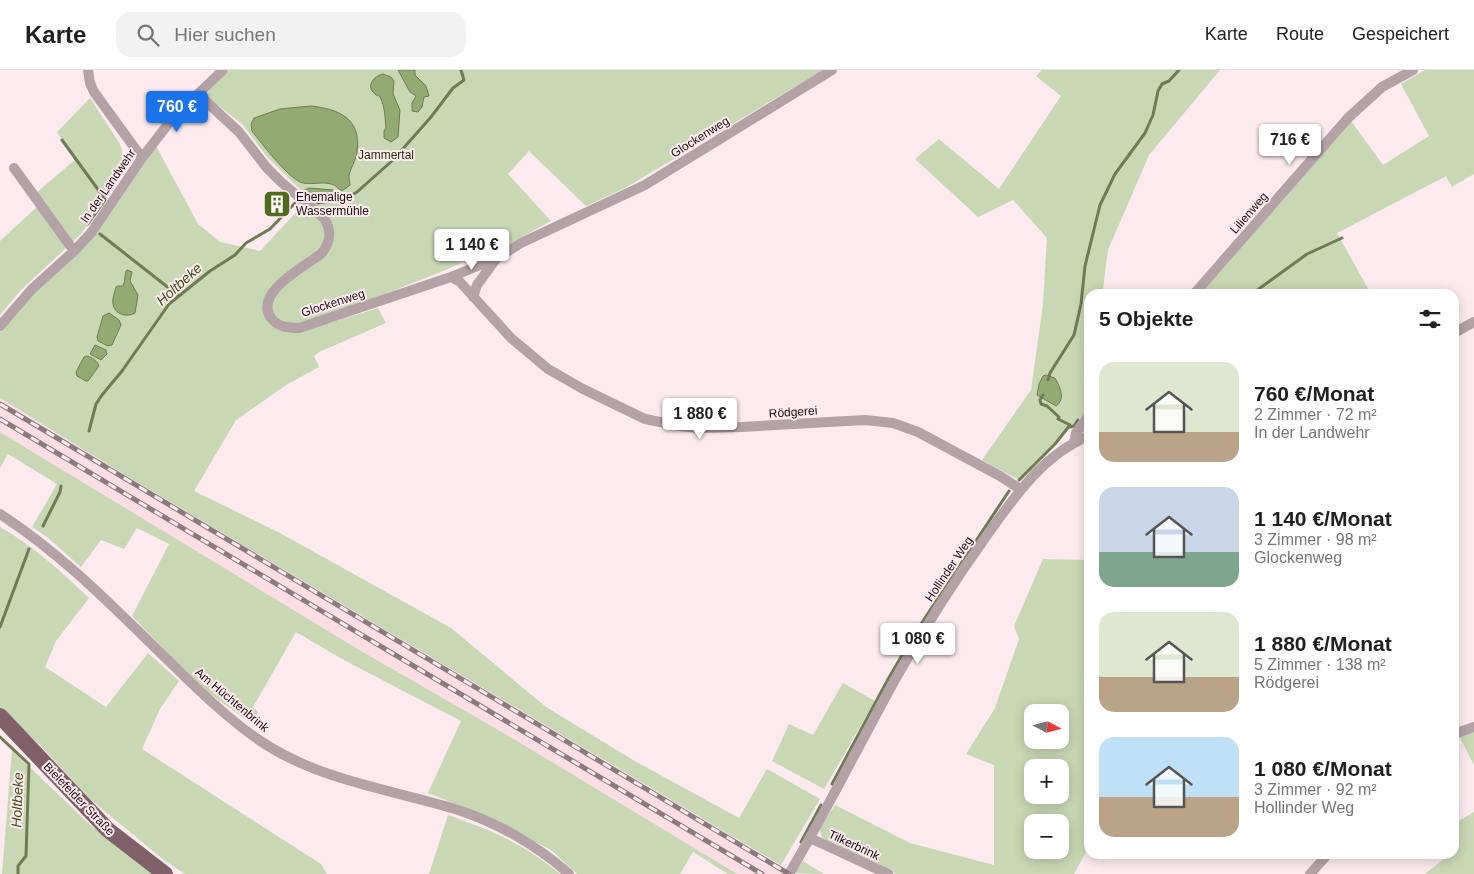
<!DOCTYPE html>
<html lang="de">
<head>
<meta charset="utf-8">
<style>
	body { margin:0; font-family:Helvetica,sans-serif; background:#f2f2f2; color:#202124; height:100vh; display:flex; flex-direction:column; font-size:19px; white-space:nowrap }
	* { box-sizing:border-box; margin:0 }
	p { font-size:16px; color:#757577 }
	.icon { flex:none; width:28px; height:28px; fill:none; stroke:currentColor; stroke-width:2; stroke-linecap:round; stroke-linejoin:round }
	.map { position:relative; flex:1; overflow:hidden }
	.sheet { position:absolute; left:1084px; top:219px; width:375px; height:570px; display:flex; flex-direction:column; background:#fff; border-radius:15px; box-shadow:0 2px 12px #0003 }
	.sheet>* { flex:none }
	.needle { width:32px; rotate:97deg }
	.fabs { position:absolute; left:1024px; top:634px; display:grid; gap:10px }
	.fabs a { display:grid; place-items:center; width:45px; height:45px; border-radius:10px; background:#fff; box-shadow:0 2px 12px #0003; font-size:25px }
	.price { position:absolute; translate:-50% -42px; padding:0 11px; border-radius:5px; background:#fff; color:#222; font-size:16px; line-height:32px; filter:drop-shadow(0 1px 2px #0008) }
	.price::after { content:''; position:absolute; left:50%; top:30px; width:15px; height:11px; margin-left:-8px; background:inherit; clip-path:polygon(0 0,100% 0,50% 100%) }
	.price.selected { background:#1a73e8; color:#fff }
	ul { padding:0; list-style:none }
	li { display:flex; align-items:center; gap:15px; height:125px; padding:0 15px }
	li span { display:grid; place-items:center; flex:none; width:140px; height:100px; border-radius:15px; color:#555 }
	li>.icon { margin-inline-start:auto }
	span .icon { width:60px; height:60px; fill:#fffc; stroke-width:1 }
	li b { font-size:21px }
	h2 { display:flex; justify-content:space-between; align-items:center; height:60px; padding:0 15px; font-size:21px }
	header { display:flex; align-items:center; gap:30px; box-sizing:border-box; height:70px; padding:0 25px; background:#fff; border-bottom:1px solid #e0e0e0 }
	header strong { font-size:24px }
	nav { display:flex; gap:28px; margin-inline-start:auto; font-size:18px }
	.search { width:350px; height:45px; background:#f2f2f2; display:flex; align-items:center; gap:12px; box-sizing:border-box; padding:0 18px; border-radius:15px; color:#757577; font-size:19px }
	.map>svg:first-child { display:block }
	.built { fill:#fddee5 }
	.green { fill:#c8d7b4; fill-rule:evenodd }
	.water { fill:#93aa72; stroke:#6f7b55 }
	.lines { fill:none; stroke-linecap:round; stroke-linejoin:round }
	.stream { stroke:#6f7b55; stroke-width:3 }
	.minor { stroke:#b4a2a6; stroke-width:10 }
	.primary { stroke:#806169; stroke-width:16 }
	.rail-casing { stroke:#8b7b7f; stroke-width:5 }
	.rail { stroke:#fceaee; stroke-width:3; stroke-dasharray:9; stroke-linecap:butt }
	.labels { text-anchor:middle; stroke-width:4; stroke-linejoin:round; paint-order:stroke }
	.street-label { font-size:12px; fill:#1b0d11; stroke:#fceaee }
	.park-label { font-size:12px; fill:#243207; stroke:#fceaee }
	.poi-label { font-size:12px; fill:#1b0d11; stroke:#fceaee; text-anchor:start }
	.water-label { font-size:14px; font-style:italic; fill:#3c5013; stroke:#fceaee }
</style>
</head>
<body>
<header>
<strong>Karte</strong>
<div class="search"><svg class="icon" aria-label="search" viewBox="0 0 24 24"><circle cx="10" cy="10" r="6"/><path d="M15 15l6 6"/></svg>Hier suchen</div>
<nav><a>Karte</a><a>Route</a><a>Gespeichert</a></nav>
</header>
<div class="map">
<svg width="1474" height="804" viewBox="0 0 1474 804">
	<rect width="100%" height="100%" fill="#fceaee"/>
	<path class="built" d="M 0,328 L 130,408 L 796,804 L 737,804 L 519,672 L 356,578 L 0,362 Z"/>
	<path class="green" d="M 230,0 L 823,0 L 625,118 L 586,136 L 529,81 L 508,104 L 551,151 L 496,181 L 471,188 L 448,199 L 372,229 L 320,256 L 378,238 L 386,253 L 319,282 L 314,286 L 319,297 L 286,315 L 236,350 L 194,421 L 278,462 L 451,558 L 546,637 L 633,690 L 739,748 L 767,699 L 820,729 L 781,795 L 130,408 L 0,328 L 0,262 L 35,222 L 107,148 L 156,76 L 198,154 L 220,172 L 260,181 L 302,136 L 314,133 L 268,88 L 242,54 L 206,26 L 213,15 Z
		M 1042,0 L 1220,0 L 1149,85 L 1108,180 L 1103,219 L 1096,224 L 1089,224 L 1089,244 L 1084,257 L 1086,289 L 1089,291 L 1089,338 L 1021,411 L 982,390 L 1031,320 L 1043,234 L 1047,168 L 1013,130 L 978,147 L 915,89 L 939,69 L 999,119 L 1061,26 L 1036,6 Z
		M 1425,0 L 1474,0 L 1474,104 L 1452,117 L 1446,106 L 1337,163 L 1371,224 L 1198,224 L 1351,51 L 1383,95 L 1429,66 L 1401,14 Z
		M 90,28 L 120,74 L 124,89 L 123,104 L 81,164 L 22,219 L 0,245 L 0,171 L 38,136 L 37,122 L 75,90 L 57,62 Z
		M 0,362 L 356,578 L 519,672 L 737,804 L 728,804 L 693,782 L 680,804 L 577,804 L 551,780 L 486,746 L 428,723 L 461,651 L 342,589 L 296,562 L 253,637 L 258,642 L 252,654 L 199,616 L 132,546 L 169,474 L 137,458 L 124,479 L 101,470 L 81,497 L 47,467 L 32,457 L 57,414 L 8,384 L 0,398 Z
		M 0,457 C 34,476 61,502 89,528 L 56,571 L 45,597 L 106,637 L 148,583 L 179,611 L 160,639 L 142,679 L 321,794 L 327,804 L 185,804 L 165,791 L 90,729 L 40,675 L 0,638 Z
		M 1043,489 L 1089,490 L 1089,777 L 1074,804 L 896,804 L 828,773 L 821,766 L 820,758 L 835,735 L 910,773 L 994,795 L 994,695 L 966,684 L 995,638 L 1019,569 L 1014,556 ZM 1032,642 L 1060,642 L 1060,670 L 1032,670 ZM 1032,698 L 1060,698 L 1060,725 L 1032,725 ZM 1032,752 L 1060,752 L 1060,780 L 1032,780 Z
		M 843,613 L 875,631 L 824,719 L 772,691 L 789,654 L 813,665 Z
		M 1474,661 L 1474,695 L 1459,666 Z
		M 12,680 L 88,753 L 152,804 L 2,804 Z
		M 1474,742 L 1474,804 L 1425,804 L 1450,784 L 1454,784 L 1454,751 L 1455,753 Z
		M 448,745 C 491,760 525,774 560,804 L 429,804 Z
		M 803,791 L 824,804 L 794,803 Z"/>
	<path class="water" d="M 398,0 L 415,0 L 415,5 L 426,16 L 429,26 L 424,27 L 422,37 L 418,42 L 412,41 L 412,33 L 416,26 L 410,22 Z
		M 383,4 L 391,7 L 394,11 L 393,24 L 400,40 L 398,67 L 391,72 L 384,68 L 384,61 L 386,57 C 385,48 385,38 381,29 C 378,23 380,28 375,24 C 365,16 374,6 383,4 Z
		M 311,36 C 338,39 362,48 357,82 C 357,89 348,102 349,108 C 349,110 350,113 350,115 C 337,126 342,117 331,114 C 321,111 310,116 300,112 C 286,105 262,74 252,61 L 251,54 L 254,48 L 280,39 Z
		M 309,118 L 333,120 L 338,126 L 338,128 L 331,132 L 317,134 L 303,121 Z
		M 127,200 L 132,202 L 130,211 L 138,225 L 135,243 C 127,248 114,244 113,234 C 112,228 115,222 116,217 L 118,216 L 123,216 C 126,210 124,203 127,200 Z
		M 109,243 L 119,250 L 121,255 L 112,275 L 108,276 L 98,271 L 97,267 L 103,246 Z
		M 95,275 L 106,280 L 107,284 L 101,290 L 90,284 Z
		M 86,286 C 91,286 98,292 99,296 L 88,311 L 86,311 L 77,306 L 76,302 L 84,287 Z
		M 1046,305 L 1055,308 C 1060,317 1066,329 1056,336 L 1037,325 L 1039,314 L 1043,306 Z"/>
	<g class="lines">
		<path class="stream" d="M 62,70 L 102,125 L 105,130 L 88,154
			M 335,126 L 350,126 L 357,122 L 393,90 L 431,47 L 453,18 L 464,10 L 461,0
			M 100,164 L 179,226
			M 1257,224 L 1256,221 L 1307,184 L 1342,168
			M 1048,310 L 1050,303 L 1074,265 L 1081,234 L 1085,196 L 1100,135 L 1115,104 L 1145,63 L 1153,45 L 1158,21 L 1162,14 L 1169,11 L 1179,0
			M 1070,357 L 1074,356 L 1078,350
			M 89,361 L 96,334 L 102,325 L 122,301 L 169,234 L 210,201 L 235,185 L 246,173 L 270,159 L 295,133
			M 1019,410 L 1055,374 L 1070,355 L 1058,349 L 1059,347 L 1047,336 L 1041,334 L 1040,330 L 1043,325
			M 43,456 L 60,422 L 61,416
			M 0,557 L 29,479
			M 0,667 L 29,694 L 26,786 L 18,796 L 18,804
			M 832,714 L 887,611 L 915,563 L 1009,421
			M 801,772 L 821,735"/>
		<path class="minor" d="M 88,0 L 90,13 L 94,22 L 142,88
			M 198,24 L 239,62 L 267,98 L 281,112 L 324,148 C 332,161 331,172 321,184 C 305,196 253,223 271,248 C 278,257 288,258 299,258 L 451,207 L 497,188 L 521,173 L 645,115 L 832,0
			M 14,98 L 74,181
			M 451,207 L 460,212 L 511,268 L 548,299 L 583,319 L 645,349 L 680,356 L 698,358 L 742,357 L 865,350 L 893,353 L 918,362 L 1000,406 L 1020,419
			M 1194,224 L 1348,48 L 1382,17 L 1413,0
			M 473,227 L 477,215 L 496,189
			M 0,256 L 32,219 L 74,181 L 91,163 L 142,88 L 172,49 L 223,0
			M 1454,263 L 1474,252
			M 1074,372 L 1076,363 L 1089,345
			M 0,444 C 65,486 118,542 174,596 C 200,622 228,649 259,670 C 317,710 389,719 455,739 C 496,752 537,775 569,804
			M 1454,664 L 1474,657
			M 810,768 L 888,804
			M 789,804 C 827,740 860,673 896,608 C 923,560 953,513 985,468 C 1013,429 1043,384 1089,366
			M 1310,804 L 1328,784"/>
		<path class="primary" d="M 0,646 L 108,760 L 165,804"/>
		<g class="rail-casing">
			<path id="rail" d="M 0,334 L 789,804
				M 0,349 L 762,804"/>
		</g>
		<use href="#rail" class="rail"/>
	</g>
	<defs>
		<g id="building-square" transform="scale(1.4375)"><rect x="-9" y="-9" width="18" height="18" rx="4" fill="#516b1d" stroke="#fceaee"/><path d="M-4-6H4V6H1V3H-1V6H-4ZM-2.5-4.3h1.7v1.8h-1.7ZM.8-4.3h1.7v1.8H.8ZM-2.5-1h1.7V.8h-1.7ZM.8-1h1.7V.8H.8Z" fill="#fff"/></g>
	</defs>
	<g fill-rule="evenodd">
		<use href="#building-square" x="277" y="134"/>
	</g>
	<g class="labels">
		<g class="street-label">
			<text transform="translate(700 67) rotate(-32)" y="4">Glockenweg</text>
			<text transform="translate(108 116) rotate(-55)" y="4">In der Landwehr</text>
			<text transform="translate(1249 143) rotate(-49)" y="4">Lilienweg</text>
			<text transform="translate(333 233) rotate(-18)" y="4">Glockenweg</text>
			<text transform="translate(793 342) rotate(-4)" y="4">Rödgerei</text>
			<text transform="translate(949 499) rotate(-56)" y="4">Hollinder Weg</text>
			<text transform="translate(232 630) rotate(40)" y="4">Am Hüchtenbrink</text>
			<text transform="translate(79 729) rotate(46)" y="4">Bielefelder Straße</text>
			<text transform="translate(854 775) rotate(25)" y="4">Tilkerbrink</text>
		</g>
		<g class="park-label">
			<text x="386" y="89">Jammertal</text>
		</g>
		<g class="poi-label">
			<text x="296" y="131">Ehemalige<tspan x="296" dy="14">Wassermühle</tspan></text>
		</g>
		<g class="water-label">
			<text transform="translate(179 214) rotate(-42)" y="5">Holtbeke</text>
			<text transform="translate(17 730) rotate(-88)" y="5">Holtbeke</text>
		</g>
	</g>
</svg>
<div class="fabs">
<a><svg class="needle" viewBox="-14 -14 28 28"><path d="M0-13l5 13h-10z" fill="#e53935"/><path d="M0 13l5-13h-10z" fill="#757577"/></svg></a>
<a>+</a>
<a>−</a>
</div>
<b class="price selected" style="left:177px;top:63px">760 €</b>
<b class="price" style="left:1290px;top:96px">716 €</b>
<b class="price" style="left:472px;top:201px">1 140 €</b>
<b class="price" style="left:700px;top:370px">1 880 €</b>
<b class="price" style="left:918px;top:595px">1 080 €</b>
<section class="sheet">
<h2>5 Objekte<svg class="icon" aria-label="filters" viewBox="0 0 24 24"><path d="M4 7h16M4 17h16"/><circle cx="9" cy="7" r="2"/><circle cx="15" cy="17" r="2"/></svg></h2>
<ul>
<li><span style="background:linear-gradient(#dfe7d0 70%,#b9a48a 0)"><svg class="icon" aria-label="home" viewBox="0 0 24 24"><path d="M3 11l9-7 9 7M6 9v11h12V9"/></svg></span><div><b>760 €/Monat</b><p>2 Zimmer · 72 m²</p><p>In der Landwehr</p></div></li>
<li><span style="background:linear-gradient(#c9d6e8 65%,#7fa58c 0)"><svg class="icon" aria-label="home" viewBox="0 0 24 24"><path d="M3 11l9-7 9 7M6 9v11h12V9"/></svg></span><div><b>1 140 €/Monat</b><p>3 Zimmer · 98 m²</p><p>Glockenweg</p></div></li>
<li><span style="background:linear-gradient(#dfe7d0 65%,#b9a48a 0)"><svg class="icon" aria-label="home" viewBox="0 0 24 24"><path d="M3 11l9-7 9 7M6 9v11h12V9"/></svg></span><div><b>1 880 €/Monat</b><p>5 Zimmer · 138 m²</p><p>Rödgerei</p></div></li>
<li><span style="background:linear-gradient(#bfe0f5 60%,#b9a48a 0)"><svg class="icon" aria-label="home" viewBox="0 0 24 24"><path d="M3 11l9-7 9 7M6 9v11h12V9"/></svg></span><div><b>1 080 €/Monat</b><p>3 Zimmer · 92 m²</p><p>Hollinder Weg</p></div></li>
</ul>
</section>
</div>
</body>
</html>
